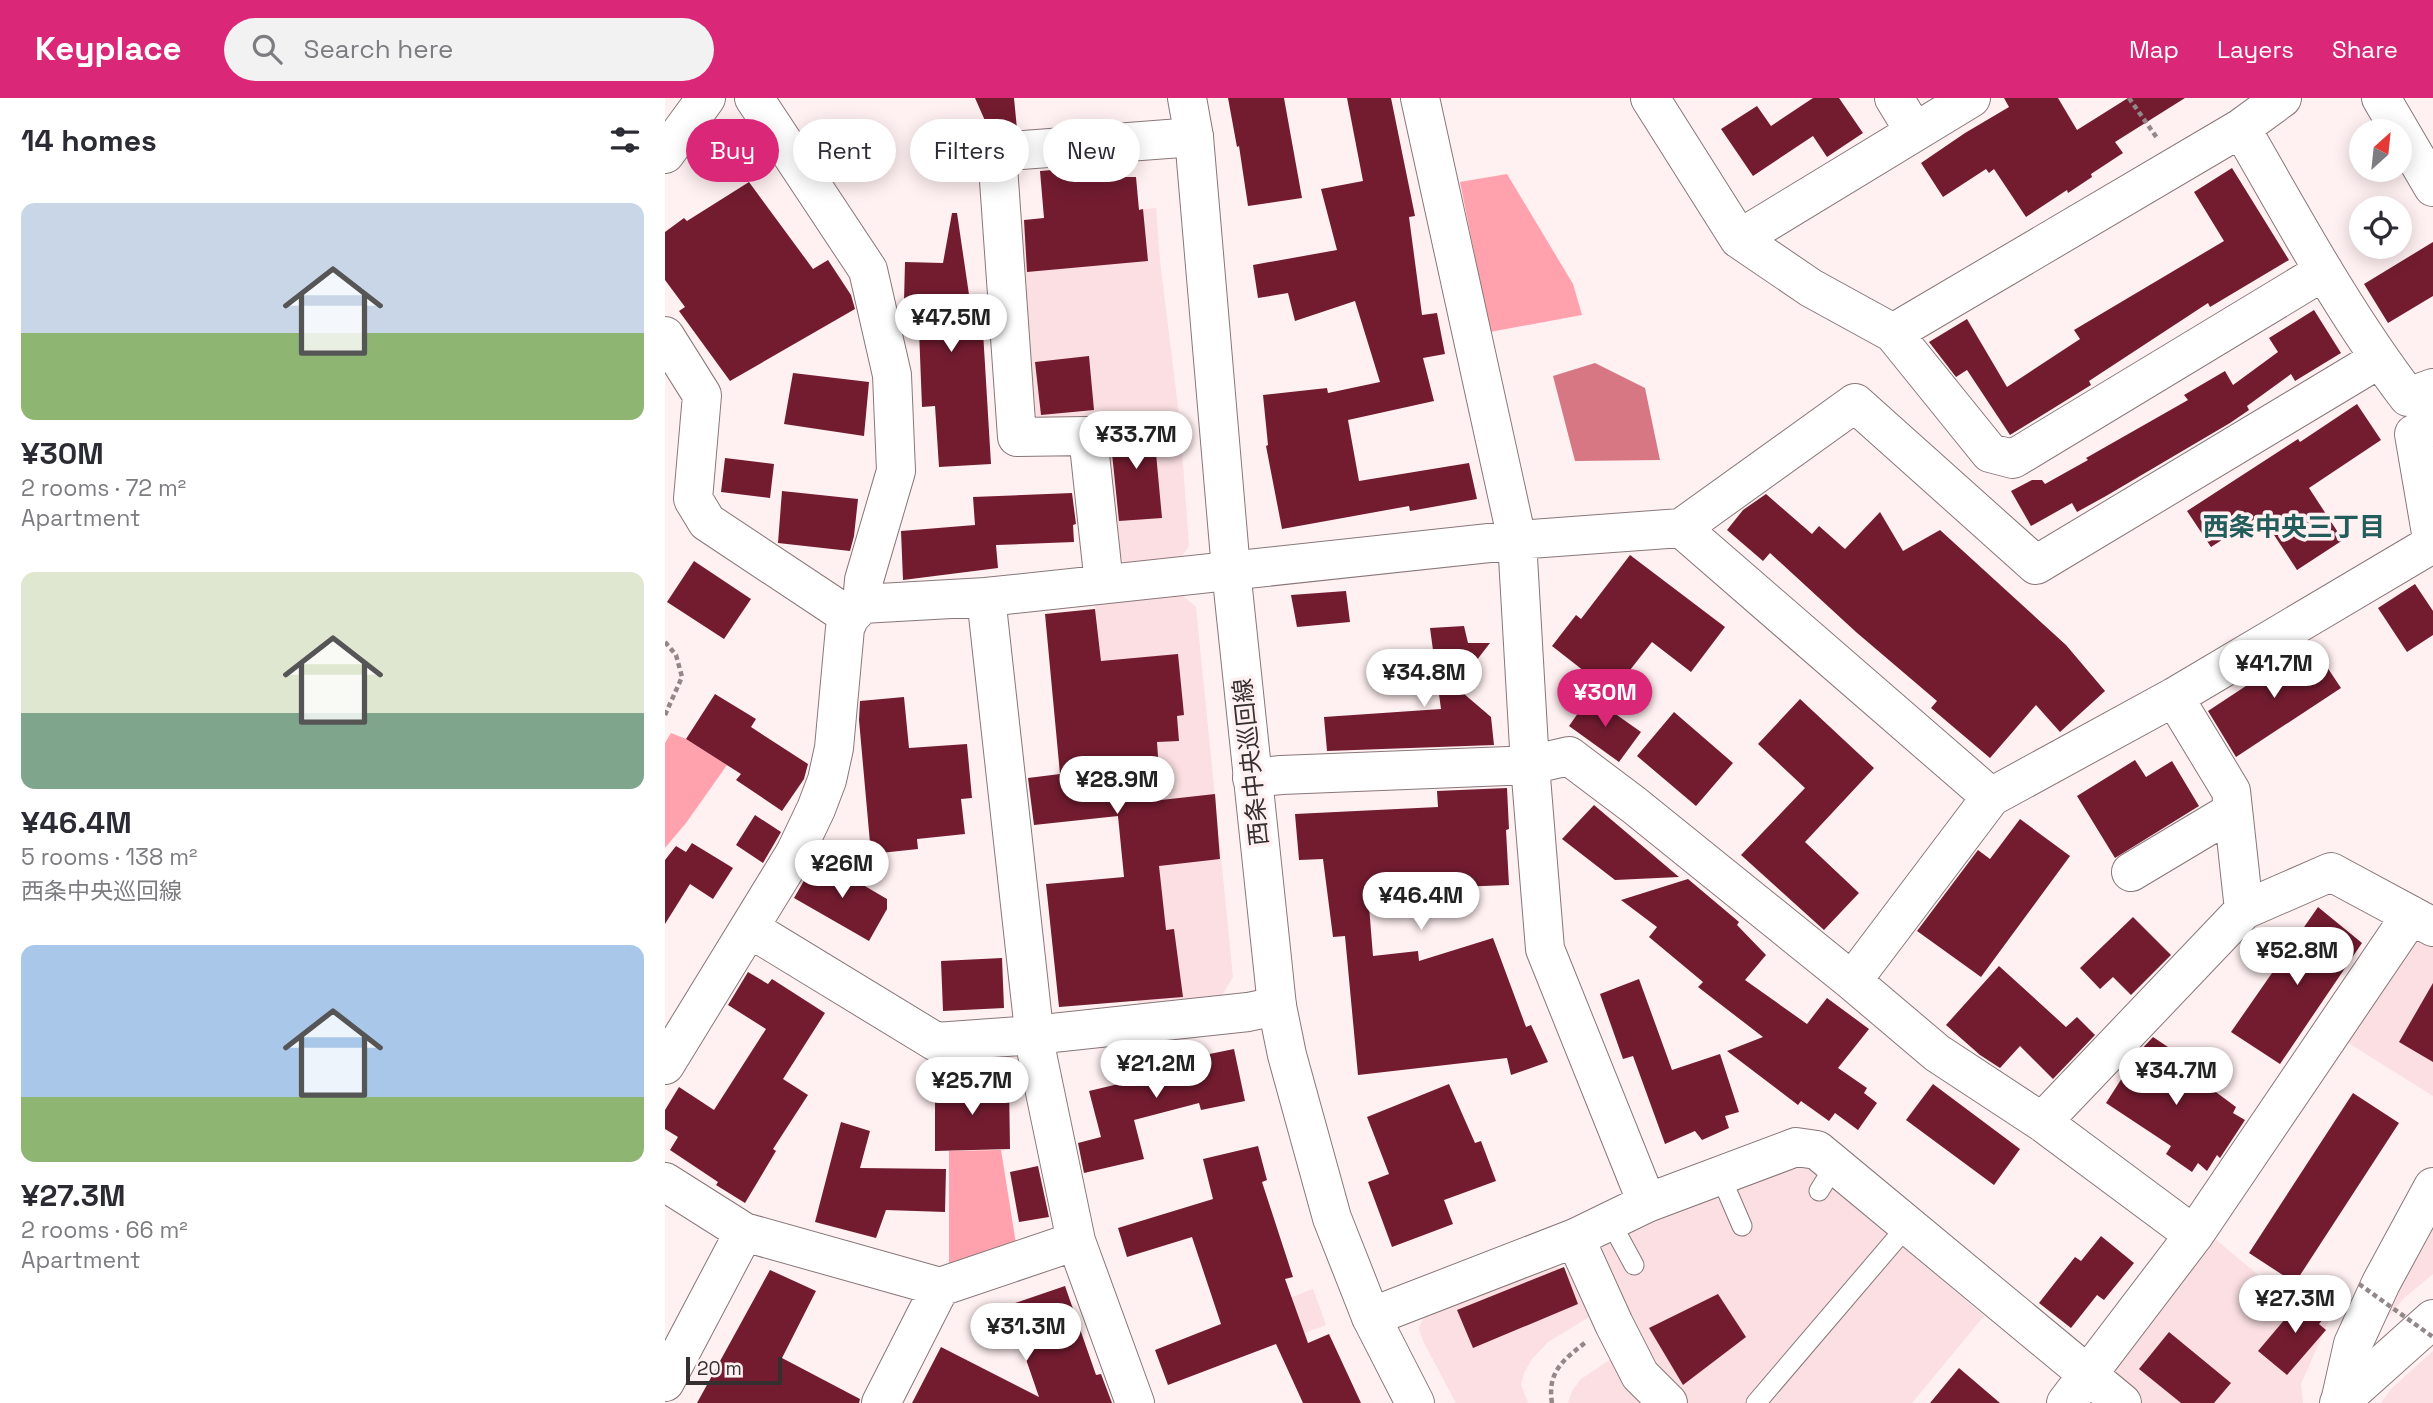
<!DOCTYPE html>
<html lang="en">
<head>
<meta charset="utf-8">
<style>
	body { margin:0; font-family:"Space Grotesk","Noto Sans JP",sans-serif; background:#f2f2f3; color:#2b2b33; height:100vh; display:flex; flex-direction:column; font-size:26px; white-space:nowrap }
	* { box-sizing:border-box; margin:0 }
	p { font-size:23px; color:#7c7c81 }
	.icon { flex:none; width:38px; height:38px; fill:none; stroke:currentColor; stroke-width:2; stroke-linecap:round; stroke-linejoin:round }
	.map { position:relative; flex:1; overflow:hidden }
	.drawer { display:flex; flex-direction:column; background:#fff; width:665px }
	.drawer>* { flex:none }
	.banner { position:absolute; left:21px; top:21px; width:665px; height:63px; display:flex; gap:14px }
	.needle { width:46px; rotate:27deg }
	.controls { position:absolute; left:1684px; top:21px; display:grid; gap:14px }
	.controls a { display:grid; place-items:center; width:63px; height:63px; border-radius:50%; background:#fff; box-shadow:0 4px 18px #0003; font-size:35px }
	.scale { position:absolute; left:21px; bottom:18px; width:96px; box-sizing:border-box; padding-left:7px; border:4px solid #362f30; border-top:0; font-size:19px; line-height:24px; white-space:nowrap; color:#362f30; -webkit-text-stroke:5px #fff0f1; paint-order:stroke }
	.price { position:absolute; translate:-50% -60px; padding:0 16px; border-radius:24px; background:#fff; color:#222; font-size:23px; line-height:46px; filter:drop-shadow(0 2px 4px #0008) }
	.price::after { content:''; position:absolute; left:50%; top:42px; width:21px; height:16px; margin-left:-10px; background:inherit; clip-path:polygon(0 0,100% 0,50% 100%) }
	.price.current { background:#db2777; color:#fff }
	ul { padding:0; list-style:none }
	li { display:grid; align-content:center; gap:14px; height:371px; padding:0 21px }
	li span { display:grid; place-items:center; height:217px; border-radius:14px; color:#555 }
	li>.icon { margin-inline-start:auto }
	span .icon { width:126px; height:126px; fill:#fffc; stroke-width:1 }
	li b { font-size:30px }
	h2 { display:flex; justify-content:space-between; align-items:center; height:84px; padding:0 21px; font-size:30px }
	.tag { padding:0 24px; border-radius:32px; background:#fff; box-shadow:0 4px 18px #0003; font-size:24px; line-height:63px }
	.tag.current { background:#db2777; color:#fff }
	header { display:flex; align-items:center; gap:42px; box-sizing:border-box; height:98px; padding:0 35px; background:#db2777; color:#fff }
	header strong { font-size:33px }
	nav { display:flex; gap:38px; margin-inline-start:auto; font-size:24px }
	.search { width:490px; height:63px; background:#f2f2f3; display:flex; align-items:center; gap:18px; box-sizing:border-box; padding:0 24px; border-radius:38px; color:#7c7c81; font-size:26px }
	main { display:flex; flex:1; min-height:0 }
	.map>svg:first-child { display:block }
	.built { fill:#fbdfe2 }
	.green { fill:#ffa2ad }
	.water { fill:#d77784 }
	.building { fill:#731c30 }
	.lines { fill:none; stroke-linecap:round; stroke-linejoin:round }
	.service-casing { stroke:#887779; stroke-width:21 }
	.minor-casing { stroke:#887779; stroke-width:40 }
	.tertiary-casing { stroke:#887779; stroke-width:40 }
	.path { stroke:#938889; stroke-width:4.5; stroke-dasharray:5 3.5; stroke-linecap:butt }
	.service { stroke:#fff; stroke-width:19 }
	.minor { stroke:#fff; stroke-width:38 }
	.tertiary { stroke:#fff; stroke-width:38 }
	.path-bridge { stroke:#938889; stroke-width:4.5; stroke-dasharray:5 3.5; stroke-linecap:butt }
	.labels { text-anchor:middle; stroke-width:7; stroke-linejoin:round; paint-order:stroke }
	.street-label { font-size:24px; fill:#362f30; stroke:#fff0f1 }
	.neighbourhood-label { font-size:26px; font-weight:bold; fill:#235d5b; stroke:#fff0f1 }
</style>
</head>
<body>
<header>
<strong>Keyplace</strong>
<div class="search"><svg class="icon" aria-label="search" viewBox="0 0 24 24"><circle cx="10" cy="10" r="6"/><path d="M15 15l6 6"/></svg>Search here</div>
<nav><a>Map</a><a>Layers</a><a>Share</a></nav>
</header>
<main>
<section class="drawer">
<h2>14 homes<svg class="icon" aria-label="filters" viewBox="0 0 24 24"><path d="M4 7h16M4 17h16"/><circle cx="9" cy="7" r="2"/><circle cx="15" cy="17" r="2"/></svg></h2>
<ul>
<li><span style="background:linear-gradient(#c9d6e8 60%,#8fb573 0)"><svg class="icon" aria-label="home" viewBox="0 0 24 24"><path d="M3 11l9-7 9 7M6 9v11h12V9"/></svg></span><div><b>¥30M</b><p>2 rooms · 72 m²</p><p>Apartment</p></div></li>
<li><span style="background:linear-gradient(#dfe7d0 65%,#7fa58c 0)"><svg class="icon" aria-label="home" viewBox="0 0 24 24"><path d="M3 11l9-7 9 7M6 9v11h12V9"/></svg></span><div><b>¥46.4M</b><p>5 rooms · 138 m²</p><p>西条中央巡回線</p></div></li>
<li><span style="background:linear-gradient(#a9c7e8 70%,#8fb573 0)"><svg class="icon" aria-label="home" viewBox="0 0 24 24"><path d="M3 11l9-7 9 7M6 9v11h12V9"/></svg></span><div><b>¥27.3M</b><p>2 rooms · 66 m²</p><p>Apartment</p></div></li>
</ul>
</section>
<div class="map">
<svg width="1768" height="1305" viewBox="0 0 1768 1305">
	<rect width="100%" height="100%" fill="#fff0f1"/>
	<path class="built" d="M 491,110 L 495,163 L 515,325 L 524,448 L 512,465 L 472,471 L 458,464 L 450,437 L 439,328 L 380,330 L 369,324 L 349,123 Z
		M 509,490 L 531,509 L 568,879 L 556,899 L 474,909 L 429,497 Z
		M 1760,840 L 1768,845 L 1768,998 L 1674,939 L 1741,844 Z
		M 1118,1063 L 1143,1067 L 1319,1218 L 1247,1305 L 1021,1305 L 985,1264 L 935,1157 L 943,1135 Z
		M 1768,1107 L 1768,1176 L 1739,1200 L 1715,1228 Z
		M 1544,1136 L 1633,1210 L 1666,1176 L 1679,1188 L 1636,1286 L 1638,1305 L 1474,1305 L 1448,1283 L 1449,1262 Z
		M 881,1165 L 909,1177 L 929,1216 L 883,1244 L 867,1261 L 859,1275 L 856,1287 L 863,1305 L 791,1305 L 758,1243 L 754,1230 L 761,1214 Z
		M 648,1191 L 661,1227 L 576,1259 L 562,1224 Z
		M 1768,1253 L 1768,1305 L 1716,1305 L 1726,1291 Z
		M 949,1259 L 977,1305 L 903,1305 L 907,1293 L 916,1281 Z"/>
	<path class="green" d="M 842,76 L 908,186 L 917,217 L 825,234 L 795,84 Z
		M 6,635 L 21,641 L 62,667 L 21,725 L 0,750 L 0,645 Z
		M 336,1052 L 352,1152 L 284,1167 L 284,1053 Z"/>
	<path class="water" d="M 930,265 L 980,290 L 995,362 L 910,363 L 888,278 Z"/>
	<path class="building" d="M 310,0 L 349,0 L 352,31 L 325,34 Z
		M 563,0 L 619,0 L 637,100 L 583,108 L 574,48 L 572,49 Z
		M 682,0 L 726,0 L 750,118 L 744,119 L 757,217 L 772,215 L 780,256 L 758,260 L 769,303 L 683,322 L 694,383 L 804,365 L 812,401 L 745,413 L 744,408 L 617,431 L 601,348 L 603,347 L 598,297 L 662,290 L 663,295 L 715,284 L 690,203 L 630,223 L 623,195 L 593,200 L 588,167 L 672,152 L 656,91 L 698,83 Z
		M 1148,0 L 1174,0 L 1198,35 L 1162,59 L 1148,38 L 1088,78 L 1056,31 L 1092,8 L 1106,28 Z
		M 1339,0 L 1393,0 L 1412,32 L 1463,0 L 1520,0 L 1450,44 L 1458,55 L 1426,76 L 1427,79 L 1403,95 L 1402,92 L 1361,119 L 1329,71 L 1324,75 L 1321,71 L 1278,99 L 1256,65 L 1300,35 L 1344,9 Z
		M 460,66 L 460,79 L 471,79 L 474,112 L 478,111 L 483,163 L 362,174 L 359,122 L 379,120 L 375,73 Z
		M 1567,70 L 1624,162 L 1545,209 L 1543,205 L 1424,283 L 1426,287 L 1345,337 L 1302,272 L 1291,279 L 1264,244 L 1302,221 L 1342,289 L 1415,241 L 1409,232 L 1559,143 L 1529,94 Z
		M 84,84 L 148,171 L 163,162 L 186,197 L 190,211 L 65,283 L 14,213 L 20,209 L 0,182 L 0,134 L 19,120 L 22,123 Z
		M 287,115 L 292,115 L 307,217 L 317,217 L 326,366 L 274,369 L 270,308 L 257,309 L 254,232 L 245,233 L 244,203 L 239,203 L 240,164 L 278,165 Z
		M 1768,144 L 1768,198 L 1723,225 L 1699,186 Z
		M 1649,212 L 1676,255 L 1630,283 L 1626,276 L 1582,308 L 1584,312 L 1565,325 L 1441,398 L 1412,414 L 1407,405 L 1366,428 L 1346,393 L 1367,382 L 1377,382 L 1380,386 L 1423,362 L 1421,360 L 1523,302 L 1519,297 L 1560,273 L 1568,287 L 1613,254 L 1604,240 Z
		M 424,258 L 429,312 L 376,317 L 370,264 Z
		M 128,275 L 204,284 L 199,338 L 119,326 Z
		M 1692,306 L 1716,342 L 1644,390 L 1678,442 L 1632,472 L 1596,417 L 1546,449 L 1522,413 L 1633,341 L 1635,344 Z
		M 488,323 L 497,420 L 454,423 L 445,336 L 442,327 Z
		M 60,360 L 109,366 L 105,400 L 56,394 Z
		M 117,393 L 193,401 L 189,438 L 185,453 L 113,445 Z
		M 407,395 L 411,426 L 408,427 L 409,444 L 331,447 L 333,470 L 238,482 L 236,433 L 310,427 L 308,399 Z
		M 1101,396 L 1147,436 L 1154,428 L 1180,451 L 1215,414 L 1238,453 L 1275,432 L 1401,547 L 1440,593 L 1395,634 L 1371,607 L 1325,660 L 1266,610 L 1272,603 L 1191,534 L 1105,455 L 1098,463 L 1062,432 L 1078,412 Z
		M 965,457 L 1060,529 L 1026,574 L 987,544 L 947,595 L 887,548 L 911,517 L 916,521 Z
		M 29,463 L 86,501 L 59,541 L 2,504 Z
		M 1750,486 L 1768,513 L 1768,537 L 1742,554 L 1713,510 Z
		M 681,493 L 685,524 L 632,529 L 626,497 Z
		M 430,511 L 436,563 L 513,556 L 519,617 L 512,618 L 514,643 L 492,644 L 496,702 L 550,696 L 555,761 L 494,768 L 501,832 L 509,831 L 518,899 L 394,909 L 381,786 L 459,779 L 453,718 L 369,727 L 363,680 L 395,676 L 380,516 Z
		M 799,528 L 803,545 L 825,545 L 791,589 L 826,619 L 829,647 L 662,653 L 659,619 L 776,611 L 765,530 Z
		M 1646,545 L 1676,590 L 1571,659 L 1543,613 Z
		M 50,596 L 91,621 L 86,629 L 143,666 L 139,681 L 117,713 L 71,682 L 76,676 L 21,641 Z
		M 925,598 L 976,634 L 954,664 L 904,628 Z
		M 239,599 L 244,650 L 302,646 L 307,700 L 296,701 L 300,736 L 252,741 L 253,751 L 206,756 L 194,622 L 195,603 Z
		M 1135,601 L 1209,670 L 1140,744 L 1194,795 L 1159,832 L 1076,757 L 1140,690 L 1093,646 Z
		M 1009,614 L 1068,665 L 1031,708 L 972,658 Z
		M 1470,662 L 1481,679 L 1507,663 L 1534,708 L 1450,760 L 1412,698 Z
		M 842,690 L 844,731 L 841,732 L 844,787 L 741,791 L 742,804 L 704,808 L 708,858 L 753,853 L 754,863 L 828,840 L 861,929 L 866,927 L 883,964 L 846,977 L 842,960 L 693,977 L 680,838 L 668,839 L 658,761 L 634,762 L 630,716 L 773,709 L 772,693 Z
		M 929,707 L 1014,779 L 950,782 L 897,741 Z
		M 90,717 L 116,734 L 98,765 L 71,747 Z
		M 1355,721 L 1405,758 L 1316,879 L 1252,833 L 1313,752 L 1325,761 Z
		M 27,745 L 68,770 L 48,801 L 25,786 L 0,826 L 0,762 L 11,748 L 21,754 Z
		M 152,760 L 222,801 L 222,811 L 204,843 L 129,800 Z
		M 1023,781 L 1074,824 L 1072,827 L 1101,857 L 1080,882 L 1142,926 L 1162,900 L 1204,931 L 1173,970 L 1202,990 L 1199,995 L 1212,1005 L 1193,1032 L 1170,1015 L 1164,1023 L 1136,1003 L 1133,1007 L 1062,953 L 1098,939 L 1033,889 L 1038,884 L 984,839 L 992,829 L 956,802 Z
		M 1653,809 L 1697,845 L 1615,966 L 1566,934 Z
		M 1468,819 L 1506,857 L 1466,897 L 1448,879 L 1435,891 L 1415,870 Z
		M 337,860 L 339,910 L 278,913 L 276,863 Z
		M 1334,868 L 1401,929 L 1412,919 L 1430,937 L 1388,981 L 1355,948 L 1335,970 L 1315,957 L 1281,927 Z
		M 83,874 L 103,886 L 107,881 L 160,915 L 118,981 L 143,997 L 108,1051 L 111,1053 L 80,1105 L 51,1087 L 53,1084 L 5,1052 L 13,1039 L 0,1031 L 0,1012 L 14,989 L 49,1012 L 101,931 L 63,907 Z
		M 974,881 L 1007,972 L 1055,956 L 1074,1014 L 1060,1018 L 1064,1030 L 1037,1042 L 1030,1033 L 1000,1046 L 968,958 L 958,961 L 935,896 Z
		M 1768,885 L 1768,964 L 1734,944 Z
		M 1488,939 L 1509,953 L 1505,960 L 1571,1009 L 1568,1015 L 1580,1022 L 1555,1060 L 1552,1057 L 1542,1073 L 1533,1065 L 1527,1074 L 1501,1056 L 1506,1048 L 1441,1005 L 1473,955 Z
		M 517,948 L 520,961 L 569,951 L 580,1003 L 536,1012 L 534,1005 L 469,1022 L 479,1061 L 419,1075 L 413,1045 L 436,1039 L 424,993 L 466,983 L 461,963 Z
		M 344,985 L 345,1051 L 270,1053 L 270,986 Z
		M 784,986 L 810,1045 L 816,1043 L 831,1083 L 779,1102 L 788,1126 L 727,1149 L 703,1084 L 724,1076 L 702,1019 Z
		M 1268,986 L 1355,1051 L 1329,1087 L 1241,1022 Z
		M 1688,995 L 1734,1025 L 1630,1185 L 1584,1155 Z
		M 176,1024 L 205,1033 L 195,1070 L 281,1071 L 280,1114 L 221,1112 L 211,1140 L 150,1124 Z
		M 593,1048 L 602,1082 L 597,1084 L 628,1179 L 620,1181 L 643,1245 L 664,1236 L 696,1305 L 638,1305 L 611,1246 L 503,1287 L 490,1252 L 556,1226 L 527,1139 L 462,1159 L 453,1130 L 548,1101 L 538,1061 Z
		M 373,1068 L 384,1119 L 354,1124 L 345,1074 Z
		M 1436,1138 L 1469,1165 L 1439,1202 L 1432,1197 L 1406,1230 L 1374,1205 L 1410,1159 L 1416,1163 Z
		M 899,1169 L 913,1206 L 808,1250 L 792,1212 Z
		M 105,1172 L 151,1193 L 117,1260 L 195,1301 L 194,1305 L 32,1305 Z
		M 400,1188 L 431,1277 L 436,1276 L 447,1305 L 247,1305 L 276,1249 L 374,1299 L 354,1241 L 362,1238 L 350,1205 Z
		M 1642,1195 L 1664,1214 L 1654,1226 L 1661,1232 L 1622,1277 L 1593,1253 Z
		M 1053,1196 L 1081,1239 L 1018,1287 L 984,1230 Z
		M 1504,1234 L 1566,1285 L 1549,1305 L 1516,1305 L 1474,1271 Z
		M 1294,1270 L 1335,1305 L 1265,1305 Z"/>
	<g class="lines">
		<g class="service-casing">
			<path id="service" d="M 1055,1077 L 1077,1128
				M 1154,1093 L 1170,1067
				M 945,1123 L 969,1167
				M 1091,1305 L 1243,1127"/>
		</g>
		<g class="minor-casing">
			<path id="minor" d="M 755,0 L 852,442 L 865,667 L 880,851 L 982,1105
				M 985,0 L 1074,141 L 1146,190 L 1228,235 L 1325,355 L 1348,361 L 1659,173
				M 1229,0 L 1249,33
				M 1716,0 L 1768,89
				M 1576,30 C 1629,122 1679,215 1743,299 L 1768,290
				M 0,56 L 41,0
				M 1074,141 L 1306,0
				M 1228,235 L 1576,30 L 1617,0
				M 0,238 L 37,297 L 28,401 L 42,424 L 185,519
				M 1768,327 L 1749,336 L 1768,447
				M 1016,430 L 1326,699
				M 439,486 L 423,338 L 352,339 L 332,54 L 529,39
				M 321,499 L 371,951 L 411,1143 L 470,1305
				M 197,506 L 321,499 L 852,442 L 1016,430 L 1190,305 L 1371,467 L 1714,261
				M 1509,599 L 1767,446
				M 587,680 L 616,677 L 865,667 L 904,658 L 969,707 L 1187,883 L 1272,955 L 1377,1024 L 1529,1137
				M 1466,774 L 1568,713
				M 84,830 L 271,944 L 369,937 L 583,914 L 612,908
				M 1187,883 L 1326,699 L 1509,599 L 1566,693 L 1579,812
				M 0,967 L 130,755 L 151,711 L 162,682 L 169,650 L 180,530 L 185,519 L 197,506 L 199,482 L 231,373 L 227,277 L 203,172 L 89,0
				M 1377,1024 L 1579,812 L 1666,774 L 1768,829
				M 0,1084 L 79,1134 L 275,1189 L 411,1143
				M 910,1140 L 949,1226 L 975,1277 L 1003,1305
				M 706,1219 L 910,1140 L 982,1105 L 1131,1049 L 1152,1052 L 1457,1305
				M 0,1284 L 79,1134
				M 1675,1304 L 1688,1246 L 1716,1185 L 1768,1089
				M 216,1305 L 275,1189
				M 1401,1305 L 1529,1137 L 1746,817"/>
		</g>
		<g class="tertiary-casing">
			<path id="tertiary" d="M 522,0 L 529,39 L 566,472 L 612,908 L 622,957 L 667,1120 L 706,1219 L 750,1305
				M 1674,1305 L 1768,1221"/>
		</g>
		<path class="path" d="M 1464,0 L 1492,40
			M 0,544 L 11,557 L 17,579 L 0,617
			M 887,1305 C 882,1274 898,1262 921,1244"/>
		<use href="#service" class="service"/>
		<use href="#minor" class="minor"/>
		<use href="#tertiary" class="tertiary"/>
		<path class="path-bridge" d="M 1694,1186 L 1768,1239"/>
	</g>
	<g class="labels">
		<g class="street-label">
			<text transform="translate(586 664) rotate(-96)" y="8">西条中央巡回線</text>
		</g>
		<g class="neighbourhood-label">
			<text x="1629" y="438">西条中央三丁目</text>
		</g>
	</g>
</svg>
<div class="controls">
<a><svg class="needle" viewBox="-14 -14 28 28"><path d="M0-13l5 13h-10z" fill="#e53935"/><path d="M0 13l5-13h-10z" fill="#7c7c81"/></svg></a>
<a><svg class="icon" aria-label="locate" viewBox="0 0 24 24"><circle cx="12" cy="12" r="6"/><path d="M12 2v4M12 18v4M2 12h4M18 12h4"/></svg></a>
</div>
<div class="scale">20 m</div>
<b class="price" style="left:286px;top:256px">¥47.5M</b>
<b class="price" style="left:471px;top:373px">¥33.7M</b>
<b class="price" style="left:1609px;top:602px">¥41.7M</b>
<b class="price" style="left:759px;top:611px">¥34.8M</b>
<b class="price current" style="left:940px;top:631px">¥30M</b>
<b class="price" style="left:452px;top:718px">¥28.9M</b>
<b class="price" style="left:177px;top:802px">¥26M</b>
<b class="price" style="left:756px;top:834px">¥46.4M</b>
<b class="price" style="left:1632px;top:889px">¥52.8M</b>
<b class="price" style="left:491px;top:1002px">¥21.2M</b>
<b class="price" style="left:1511px;top:1009px">¥34.7M</b>
<b class="price" style="left:307px;top:1019px">¥25.7M</b>
<b class="price" style="left:1630px;top:1237px">¥27.3M</b>
<b class="price" style="left:361px;top:1265px">¥31.3M</b>
<div class="banner">
<a class="tag current">Buy</a>
<a class="tag">Rent</a>
<a class="tag">Filters</a>
<a class="tag">New</a>
</div>
</div>
</main>
</body>
</html>
